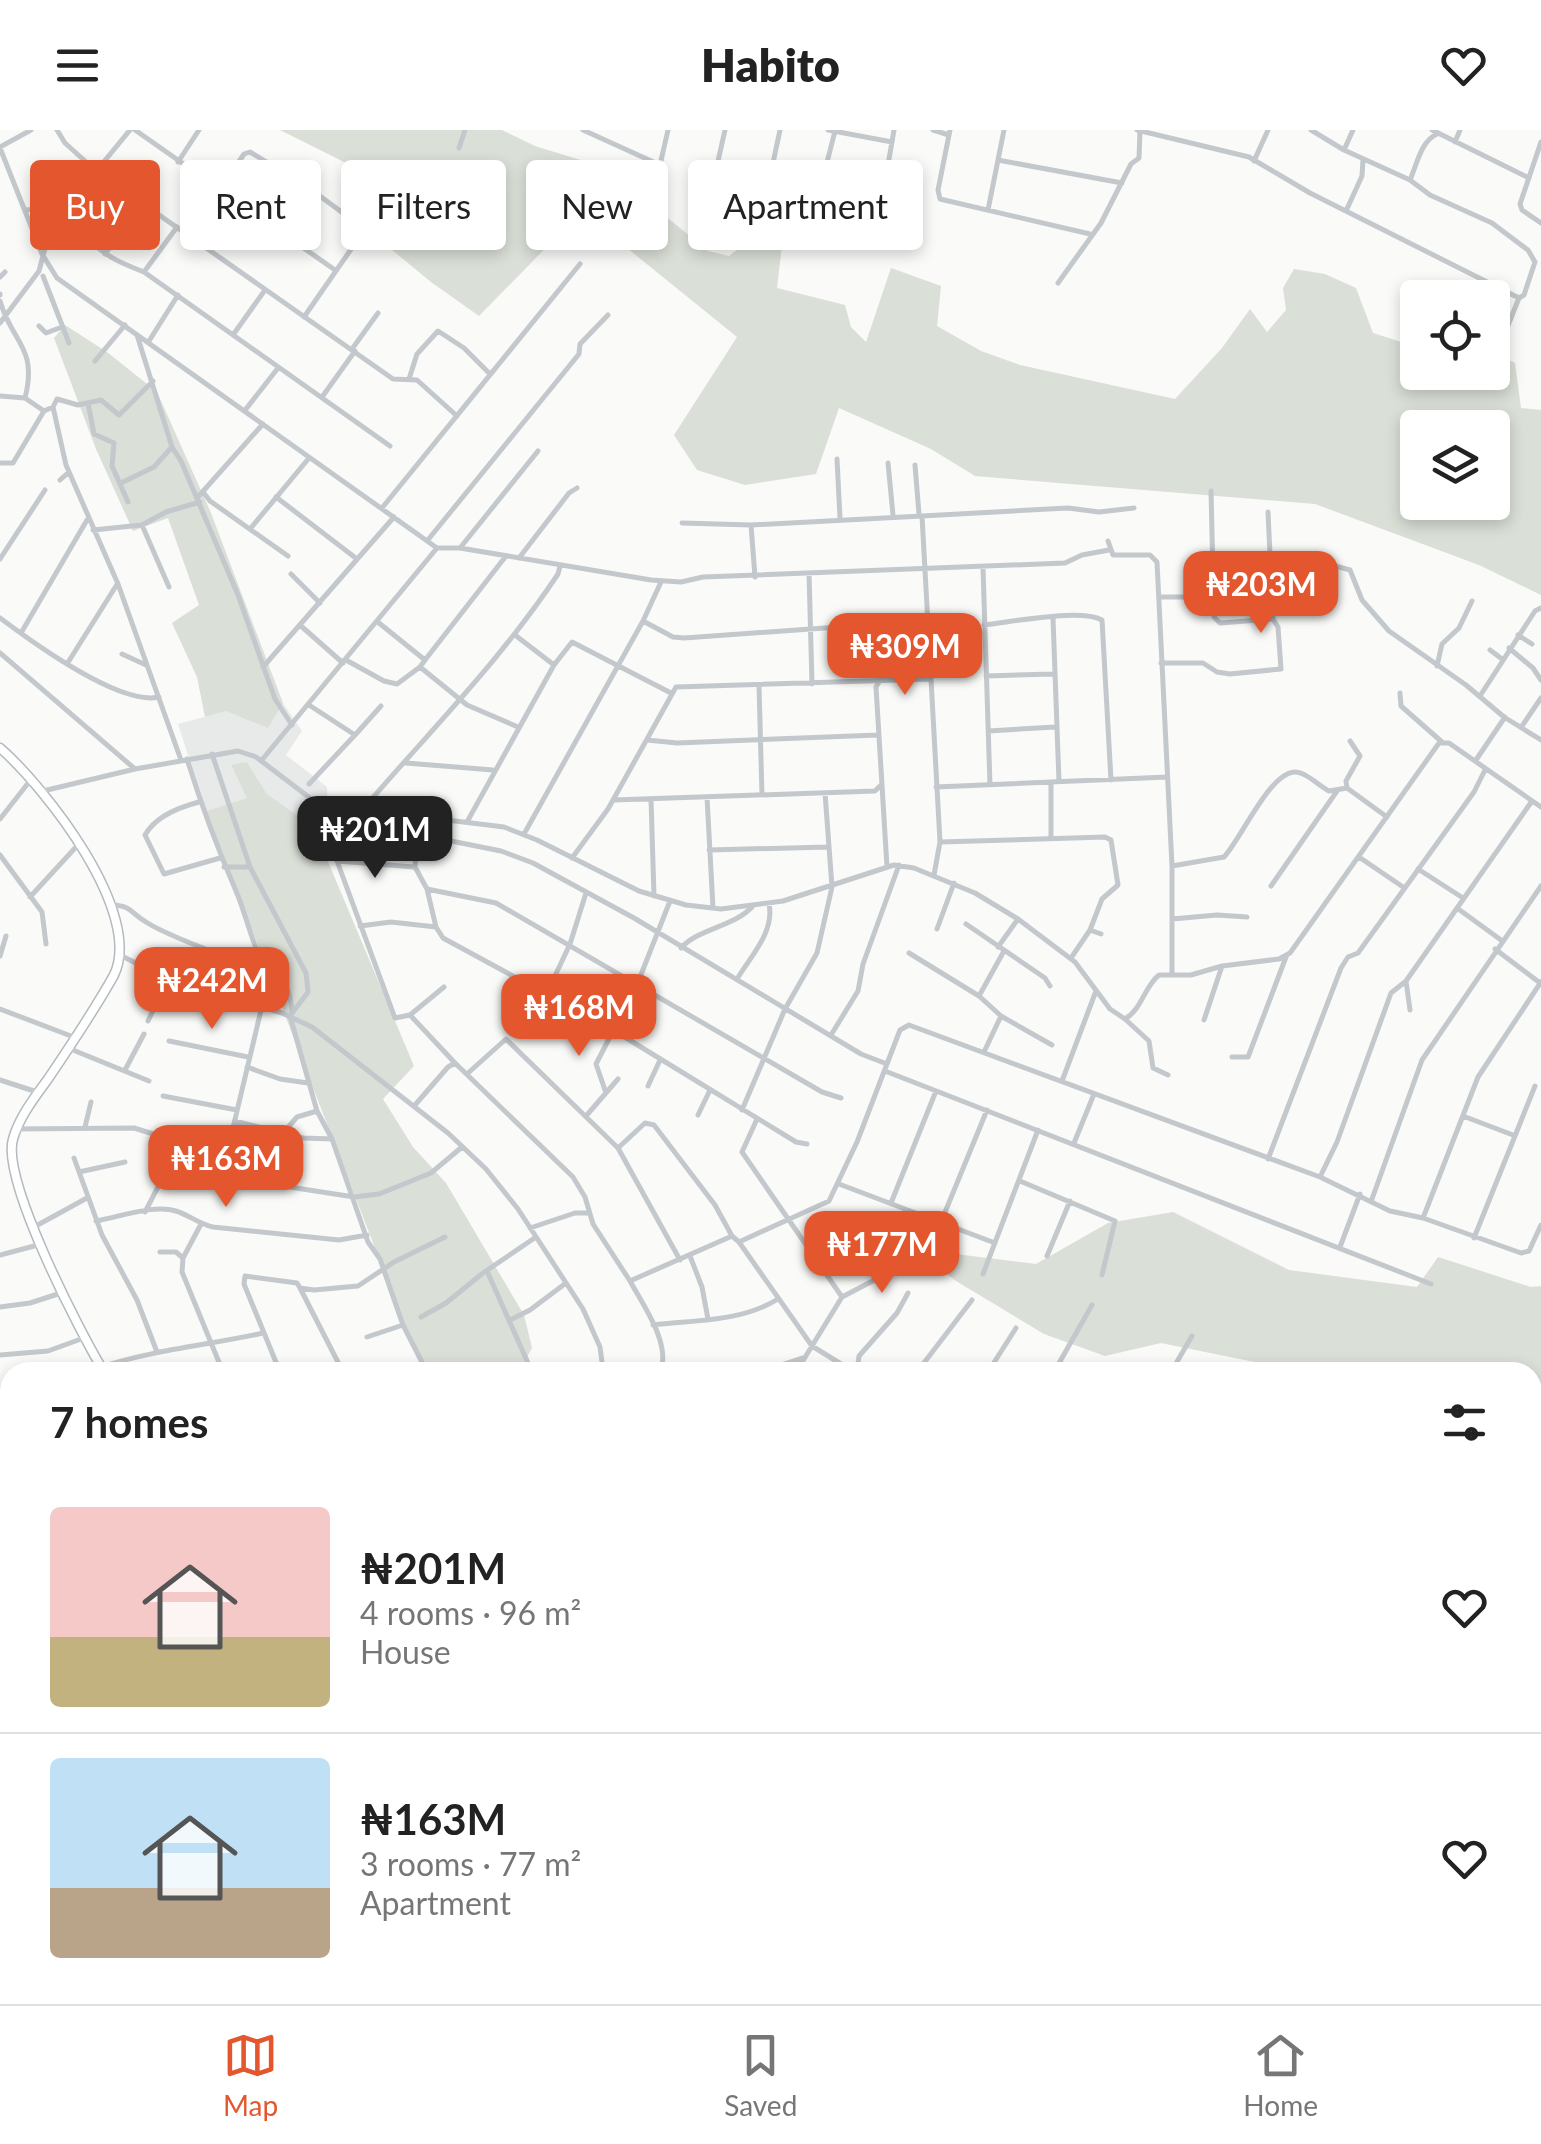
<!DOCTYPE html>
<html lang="en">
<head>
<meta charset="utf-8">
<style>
	body { margin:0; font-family:Lato,sans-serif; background:#f6f6f6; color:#222; height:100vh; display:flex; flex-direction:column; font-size:38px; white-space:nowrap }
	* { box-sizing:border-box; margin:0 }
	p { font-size:32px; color:#767676 }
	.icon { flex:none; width:55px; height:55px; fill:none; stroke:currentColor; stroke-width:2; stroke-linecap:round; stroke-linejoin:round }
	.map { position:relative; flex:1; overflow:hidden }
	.side { position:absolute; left:0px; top:1232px; width:1542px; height:642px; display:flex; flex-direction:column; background:#fff; border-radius:30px 30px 0 0; box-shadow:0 5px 15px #0003 }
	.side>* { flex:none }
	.guide { position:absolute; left:30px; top:30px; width:1000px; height:90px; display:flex; gap:20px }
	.fabs { position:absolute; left:1400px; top:150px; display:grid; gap:20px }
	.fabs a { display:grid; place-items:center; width:110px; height:110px; border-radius:10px; background:#fff; box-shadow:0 5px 15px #0003; font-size:50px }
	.price { position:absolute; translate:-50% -85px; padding:0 22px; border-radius:20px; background:#e4572e; color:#fff; font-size:32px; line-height:65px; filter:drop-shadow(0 2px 5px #0008) }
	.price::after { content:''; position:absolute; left:50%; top:60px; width:30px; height:22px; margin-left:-15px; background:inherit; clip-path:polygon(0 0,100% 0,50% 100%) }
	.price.on { background:#222; color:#fff }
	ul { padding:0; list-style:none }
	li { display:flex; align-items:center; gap:30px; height:250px; padding:0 50px }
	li+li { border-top:2px solid #e0e0e0 }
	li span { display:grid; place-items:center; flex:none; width:280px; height:200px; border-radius:10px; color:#555 }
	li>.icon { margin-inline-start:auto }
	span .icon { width:120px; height:120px; fill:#fffc; stroke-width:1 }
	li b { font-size:42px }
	h2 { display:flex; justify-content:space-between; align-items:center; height:120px; padding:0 50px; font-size:42px }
	.tag { padding:0 35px; border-radius:10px; background:#fff; box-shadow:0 5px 15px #0003; font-size:35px; line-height:90px }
	.tag.on { background:#e4572e; color:#fff }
	header { display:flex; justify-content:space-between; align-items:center; height:130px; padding:0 50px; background:#fff; font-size:45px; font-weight:800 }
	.dock { display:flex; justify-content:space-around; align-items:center; height:140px; border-top:2px solid #e0e0e0; background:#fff; font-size:28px; color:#767676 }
	.dock a { display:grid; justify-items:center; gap:5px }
	.dock .on { color:#e4572e }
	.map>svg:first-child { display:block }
	.built { fill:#e8e9e9 }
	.green { fill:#dadfd7; fill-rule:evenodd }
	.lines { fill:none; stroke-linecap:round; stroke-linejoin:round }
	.secondary-casing { stroke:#b3babf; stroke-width:11 }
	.street { stroke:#c3c8cc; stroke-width:5 }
	.secondary { stroke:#fff; stroke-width:8 }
</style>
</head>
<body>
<header><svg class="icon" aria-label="menu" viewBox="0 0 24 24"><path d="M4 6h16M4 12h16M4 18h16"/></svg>Habito<svg class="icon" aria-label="heart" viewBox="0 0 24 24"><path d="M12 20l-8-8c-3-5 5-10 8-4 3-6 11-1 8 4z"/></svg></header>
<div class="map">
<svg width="1541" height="1874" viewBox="0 0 1541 1874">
	<rect width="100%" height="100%" fill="#fafaf8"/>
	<path class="built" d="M 283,573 L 302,601 L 286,625 L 327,657 L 328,687 L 313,696 L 267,664 L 247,632 L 231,636 L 248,668 L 206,681 L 178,594 L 226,581 L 268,597 Z"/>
	<path class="green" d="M 280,0 L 502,0 L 535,16 L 639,48 L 669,89 L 708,121 L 729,126 L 771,94 L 784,97 L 777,158 L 845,175 L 851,197 L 866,212 L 891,138 L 941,156 L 937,196 L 981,221 L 1020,235 L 1175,269 L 1222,218 L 1250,179 L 1267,202 L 1286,180 L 1283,158 L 1294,139 L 1325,144 L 1356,158 L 1373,203 L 1417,217 L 1418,242 L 1492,242 L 1493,222 L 1515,233 L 1521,278 L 1541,280 L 1541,465 L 1479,435 L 1315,374 L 975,346 L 931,319 L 839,278 L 816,344 L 745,355 L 697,340 L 674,305 L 737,207 L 627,118 L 578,85 L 479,186 L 431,152 L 369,101 L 381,72 L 356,38 ZM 1418,298 L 1492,298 L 1492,372 L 1418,372 Z
		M 65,195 L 107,222 L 157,262 L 211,383 L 283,573 L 268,598 L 226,581 L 205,587 L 197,547 L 172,493 L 199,475 L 168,388 L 133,401 L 96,319 L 54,208 Z
		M 247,632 L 267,664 L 313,696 L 414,936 L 383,969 L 413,1017 L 446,1053 L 524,1185 L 532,1218 L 519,1242 L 423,1242 L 206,681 L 247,668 L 231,635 Z
		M 1173,1082 L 1289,1140 L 1417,1157 L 1438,1127 L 1531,1157 L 1541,1156 L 1541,1299 L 1533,1299 L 1532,1242 L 1304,1242 L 1161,1213 L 1105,1226 L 1044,1204 L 956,1151 L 915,1119 L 1036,1134 L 1108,1093 Z
		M 659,1865 L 774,1865 L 777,1874 L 653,1874 Z"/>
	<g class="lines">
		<g class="secondary-casing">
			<path id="secondary" d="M 0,618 C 45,657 144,783 114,845 C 94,881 71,915 48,949 C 35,967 19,987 13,1009 C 1,1050 80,1202 104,1242
				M 433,1865 L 437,1874"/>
		</g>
		<path class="street" d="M 57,0 L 65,13 L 95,40 L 393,249 L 417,250 L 457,286
			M 135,0 L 335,140
			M 583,0 L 660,35 L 668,0
			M 828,0 L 892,12
			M 933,0 L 949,5
			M 950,0 L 938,60 L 940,69 L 1090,104
			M 1137,0 L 1249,27 L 1310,63 L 1519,168 L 1524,165 L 1535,132 L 1528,120 L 1492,93 L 1430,65 L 1410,50 L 1344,20 L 1311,0
			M 1432,0 L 1529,48
			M 1455,12 L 1460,0
			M 1541,12 L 1520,74 L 1522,80 L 1541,93
			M 0,17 L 31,0
			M 0,18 L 42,124 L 57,148 L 437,418 L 460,418 L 651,450 L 681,452 L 703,447 L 1065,433 L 1082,425 L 1109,420
			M 459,18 L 465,0
			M 1344,20 L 1353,0
			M 998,30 L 1122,53
			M 1254,31 L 1268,0
			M 178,32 L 199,0
			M 770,47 L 780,0
			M 1410,50 C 1417,34 1421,11 1437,4
			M 811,59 L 822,52 L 835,1
			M 879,59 L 888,35 L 894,0
			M 220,60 L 244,24 L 250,22 L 309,58 L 366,100
			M 709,71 L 725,0
			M 26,80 C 64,75 69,90 94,114 C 108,128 126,135 144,142 L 390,316
			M 988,80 L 1004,0
			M 1346,81 L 1362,46 L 1363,30
			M 206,118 L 238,73
			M 105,124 L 121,103
			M 144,142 L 177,97
			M 43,146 L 69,213
			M 0,147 L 5,142
			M 1058,153 L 1101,93 L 1131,34 L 1139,28 L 1140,1
			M 0,164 L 0,165
			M 0,171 C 12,213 38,217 25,268
			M 304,187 L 354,115
			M 0,193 L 39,141 L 48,107 L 70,73 L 130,0
			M 39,196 L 46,203 L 62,197
			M 1507,198 L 1519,168
			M 137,205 L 172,317 L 181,331 L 238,465 L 275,569 L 292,595
			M 233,205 L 265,160
			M 149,211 L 178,165
			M 352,219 L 378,183
			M 95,231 L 125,195
			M 409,249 L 417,224 L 438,201 L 464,218 L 490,244
			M 153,251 L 119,285 L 101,270 L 78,275 L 57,269 L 53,277 L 66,335 L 118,454 L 181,630
			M 0,266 L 25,268 L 44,281
			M 322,267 L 355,221
			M 88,273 L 94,304 L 114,313 L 112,336 L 128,372
			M 246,279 L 278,238
			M 837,329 L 840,388
			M 0,333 L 13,333 L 44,281 L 53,277
			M 888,333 L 893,385
			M 915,335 L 919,384
			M 60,350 L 69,342
			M 121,353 L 154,337 L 171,318
			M 1211,361 L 1214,487 L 1220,493 L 1273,489
			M 203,362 L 210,371 L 288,426
			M 276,367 L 357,429
			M 197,368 L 263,294
			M 382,378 L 580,134
			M 922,386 L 1068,378 L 1099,382 L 1134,378
			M 682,393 L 751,395 L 755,447
			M 142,395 L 169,457
			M 751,395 L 922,386 L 940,712 L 934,745
			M 250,399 L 309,328
			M 93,400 L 142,395 L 166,382 L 200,372
			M 427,411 L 579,224 L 580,214 L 608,185
			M 1108,411 L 1113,425 L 1150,425 L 1157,432 L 1172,736 L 1172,845
			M 460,418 L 538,321
			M 519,428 L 569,363 L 577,358
			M 0,429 L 45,360
			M 1328,434 L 1350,440 L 1362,470 L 1389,501 L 1466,555 L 1504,587 L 1541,610
			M 983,438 L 990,655
			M 809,443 L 812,554
			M 291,444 L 320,473
			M 1159,467 L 1212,467
			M 0,488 C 32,512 120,576 159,567
			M 1053,488 L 1059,652
			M 643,491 L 673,507 L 684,508 L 852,496 L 928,495
			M 379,493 L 425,530 L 420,537 L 467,575 L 518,597
			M 984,495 C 1012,492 1080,478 1102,490 L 1111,650
			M 301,496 L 343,533
			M 21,503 L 87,390
			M 1518,505 L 1532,514
			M 1509,518 L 1533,538 L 1541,550
			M 1490,520 L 1502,529
			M 0,523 L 135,639
			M 122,524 L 146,535
			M 346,530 L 384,551 L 397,554 L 420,537
			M 425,530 L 506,426
			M 1161,533 L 1203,533 L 1217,542 L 1230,544 L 1281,539 L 1278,497 L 1273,489 L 1268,382
			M 67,534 L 116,456
			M 554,535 L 572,512 L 671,563
			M 1437,536 L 1442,514 L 1459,498 L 1472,471
			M 263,537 L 394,387
			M 986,546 L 1053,544
			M 879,552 L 876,557 L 887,737
			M 759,556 L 762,665
			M 1400,563 L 1401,576 L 1442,612
			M 1480,566 L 1535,481 L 1541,478
			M 309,575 L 355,605 L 381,576
			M 1522,596 L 1541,568
			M 988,601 L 1055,597
			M 647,610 L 677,613 L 878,605
			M 212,624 L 250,737 L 306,843 L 308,862 L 290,886 L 317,981 L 332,1009 L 368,1112 L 380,1129 L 403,1195 L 427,1242
			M 187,629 C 201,674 217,717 236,761 C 246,784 251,811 263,834 C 276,858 290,843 292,883
			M 1476,630 L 1505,587
			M 261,631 L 437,418
			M 406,633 L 493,640
			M 309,654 L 355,605
			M 936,657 L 1167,647
			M 1347,658 L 1346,651 L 1360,626 L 1350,611
			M 43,661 L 135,639 L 238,621 L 256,627 L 310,668 L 341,677 L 504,697 L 537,710 L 639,761 L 686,775 L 721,779 L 783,771 L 894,735 L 914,738 L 975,763 L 1018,789 L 1075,832 L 1110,879 L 1125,889 C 1142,879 1144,857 1159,845 L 1191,845 L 1222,836 L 1279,829 L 1290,823 L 1439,613 L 1449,613 L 1541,677
			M 707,667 L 713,778
			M 310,668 L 337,731 L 395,888 L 410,885 L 444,857
			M 651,669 L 654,766
			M 613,670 L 875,661 L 880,656
			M 199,672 C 180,677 155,687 145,705 L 164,744 L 220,728
			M 363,679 C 429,602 501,530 558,444 L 560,436
			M 0,689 L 29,652
			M 467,692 L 554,535 L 515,505
			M 418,693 L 415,737 L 427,759 L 436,797 L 443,808 L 618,903 L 796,1012 L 807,1014
			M 416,704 L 501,721 L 533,733 L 634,788 L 861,924 L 887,934
			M 524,704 L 643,491 L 661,452
			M 1051,707 L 1051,652
			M 940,712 L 1105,707 L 1111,710 L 1118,755 L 1102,769 L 1090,800 L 1071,828
			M 709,720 L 828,717
			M 0,725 L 42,782 L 46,814
			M 1359,727 L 1403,757
			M 572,728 L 608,679 L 676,557 L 931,549
			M 337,731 L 414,737
			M 1172,736 L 1224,727 C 1241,709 1269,644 1294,642 C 1305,641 1319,656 1329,661 L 1347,658 L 1387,687
			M 224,737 L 250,737
			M 1418,739 L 1463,768
			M 1271,756 L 1337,661
			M 427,759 L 496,773 L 822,962 L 841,968
			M 30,767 L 76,717
			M 112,775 C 133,776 130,783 146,792 C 163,803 247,838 263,835
			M 1457,778 L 1501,810
			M 1172,789 L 1217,785 L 1247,787
			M 966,794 L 1045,848 L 1050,856
			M 360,796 L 391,792 L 436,797
			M 937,799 L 954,753
			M 1090,800 L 1101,804
			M 998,817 L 1018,789
			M 681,818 C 699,798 734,797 753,776
			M 1495,819 L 1540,853
			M 909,823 L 979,866 L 1001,886 L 1052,915
			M 120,825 L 163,847 L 282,883 L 312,897 L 448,1003 L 486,1039 L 518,1079 L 583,1179 L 600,1217 L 603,1240
			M 0,826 L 6,806
			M 737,849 C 750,827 775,802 769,774
			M 1406,851 L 1410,880
			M 546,865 L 570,814 L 586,763
			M 979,866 L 1004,821
			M 0,879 L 71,906
			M 410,885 L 455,933
			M 1125,889 L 1149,911 L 1153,938 L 1168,945
			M 1204,890 L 1222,836
			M 148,891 L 168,849
			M 618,903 L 670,771
			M 831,905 L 858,861 L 863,834 L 899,735
			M 169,911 L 248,927
			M 68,918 L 149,951
			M 984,922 L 1001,886
			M 1232,927 L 1248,927 L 1286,827
			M 247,937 L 280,949 L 308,953
			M 125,940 L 144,904
			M 885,941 L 1431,1154
			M 467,944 L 506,909 L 618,1018 L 680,1130
			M 0,950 L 34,961
			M 1062,951 L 1096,861
			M 648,956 L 660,930
			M 606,963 L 596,934 L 613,901
			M 163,966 L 237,980
			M 415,975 L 448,937 L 455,933 L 573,1047 L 585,1067 L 593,1094 L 630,1151
			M 742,980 L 785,879 L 817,823 L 832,757 L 825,663
			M 698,985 L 710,960
			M 586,986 L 618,949
			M 1463,986 L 1513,1005
			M 757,989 L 742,1022 L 842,1167
			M 235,991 L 303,1008 L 332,1009
			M 85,997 L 91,972
			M 16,999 L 134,998 L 163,1007 L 231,1048 L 354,1067 L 379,1064 L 431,1043 L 462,1017
			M 283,1003 L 297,987 L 317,981
			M 1074,1013 L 1094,964
			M 618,1018 L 645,993 L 654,995 L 715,1075 L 732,1106
			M 74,1028 L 102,1105 L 137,1170 L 157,1222
			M 1268,1029 L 1341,838 L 1348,827 L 1358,823 L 1474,662 L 1485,640
			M 79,1042 L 125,1032
			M 222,1044 L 262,876
			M 1320,1047 L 1337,1012 L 1391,863 L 1406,851 L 1532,671
			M 1020,1051 L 1115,1091 L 1102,1145
			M 839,1054 L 995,1113
			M 1372,1069 L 1422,930 L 1541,756
			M 891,1073 L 936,961
			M 145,1082 L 178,1018
			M 1423,1088 L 1478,947 L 1541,852
			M 96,1091 C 120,1087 153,1074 176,1081 C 189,1085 199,1094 213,1097 L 339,1110 L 367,1105
			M 941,1092 L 987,980
			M 201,1094 L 183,1128 L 182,1142 L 223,1242
			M 34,1097 L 87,1068
			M 530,1098 L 575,1083 L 588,1083
			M 1474,1108 L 1535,956
			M 739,1112 L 812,1216 L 854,1242
			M 1340,1117 L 1360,1064
			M 160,1122 L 176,1122 L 183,1128
			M 0,1125 L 38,1115
			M 690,1126 L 702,1157 L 708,1189
			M 1047,1126 L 1070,1071
			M 487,1141 L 532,1242
			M 983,1144 L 1038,1000
			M 300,1158 L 343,1242
			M 0,1177 L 30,1173 L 58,1164
			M 421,1187 L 446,1173 L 483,1143 L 536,1107
			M 510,1190 L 530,1180 L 566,1153
			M 653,1195 C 695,1190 741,1192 778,1169
			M 367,1207 L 403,1195
			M 0,1225 L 48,1221 L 81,1209
			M 1142,1236 L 1151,1242
			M 101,1237 C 153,1220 209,1215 263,1203
			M 280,1242 L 244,1154 L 245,1146 L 297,1153 L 300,1158 L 314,1160 L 358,1156 L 394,1132 L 445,1107
			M 414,1242 L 424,1239
			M 537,1242 L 564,1237 L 637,1242
			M 660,1242 C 672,1215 643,1175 630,1151 L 732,1106 L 739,1112 L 829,1071 L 857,1012 L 900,900 L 909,895 L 1320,1047 L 1390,1081 L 1423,1088 L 1521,1123 L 1529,1121 L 1541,1095
			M 760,1242 L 803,1228
			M 796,1242 L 842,1167 L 886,1144 L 862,1113
			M 857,1242 L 859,1226 L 897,1183 L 908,1163
			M 917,1242 L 972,1170
			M 988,1242 L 1016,1198
			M 1054,1242 L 1092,1175
			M 1171,1242 L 1192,1206
			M 1341,1242 L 1344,1238
			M 0,1313 L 10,1307
			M 1532,1313 L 1541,1316
			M 1532,1368 L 1541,1371
			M 0,1374 L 10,1367
			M 0,1376 L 10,1396
			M 0,1408 L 10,1402
			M 1532,1409 L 1541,1416
			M 0,1471 L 10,1463
			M 1532,1476 L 1541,1483
			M 0,1487 L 10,1502
			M 1532,1543 L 1541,1549
			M 0,1566 L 10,1561
			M 1539,1580 L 1541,1582
			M 0,1638 L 10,1654
			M 1532,1649 L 1541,1656
			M 1,1695 L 10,1706
			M 1532,1699 L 1541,1694
			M 1532,1719 L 1541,1725
			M 0,1773 L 10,1790
			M 1532,1785 L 1541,1789
			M 1532,1837 L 1541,1819
			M 0,1847 L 10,1855
			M 104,1865 L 108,1874
			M 576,1865 L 581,1874
			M 638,1865 L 643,1874
			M 783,1865 L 786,1873
			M 1210,1865 L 1210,1874
			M 1362,1865 L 1378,1874
			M 1070,1868 L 1092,1874
			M 20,1874 L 51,1865
			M 330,1874 L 349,1865
			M 515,1874 L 530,1865
			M 879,1874 L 880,1865
			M 897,1874 L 899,1865
			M 950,1874 L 953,1865
			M 1010,1874 L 1013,1865
			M 1392,1874 L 1392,1865
			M 1516,1874 L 1520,1865"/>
		<use href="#secondary" class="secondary"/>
	</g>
</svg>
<div class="fabs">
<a><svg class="icon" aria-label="locate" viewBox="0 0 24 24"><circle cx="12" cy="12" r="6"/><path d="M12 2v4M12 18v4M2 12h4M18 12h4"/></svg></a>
<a><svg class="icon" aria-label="layers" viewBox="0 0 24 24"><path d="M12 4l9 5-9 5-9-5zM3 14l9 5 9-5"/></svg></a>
</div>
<b class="price" style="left:1261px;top:506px">₦203M</b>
<b class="price" style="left:905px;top:568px">₦309M</b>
<b class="price on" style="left:375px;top:751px">₦201M</b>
<b class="price" style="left:212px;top:902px">₦242M</b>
<b class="price" style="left:579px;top:929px">₦168M</b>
<b class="price" style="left:226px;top:1080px">₦163M</b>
<b class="price" style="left:882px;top:1166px">₦177M</b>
<div class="guide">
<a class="tag on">Buy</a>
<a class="tag">Rent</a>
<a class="tag">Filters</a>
<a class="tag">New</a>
<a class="tag">Apartment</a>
</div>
<section class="side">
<h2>7 homes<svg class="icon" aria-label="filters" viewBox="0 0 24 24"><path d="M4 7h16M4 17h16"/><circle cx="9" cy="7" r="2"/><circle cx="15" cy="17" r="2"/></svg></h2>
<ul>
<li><span style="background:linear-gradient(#f6c9c9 65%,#c2b280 0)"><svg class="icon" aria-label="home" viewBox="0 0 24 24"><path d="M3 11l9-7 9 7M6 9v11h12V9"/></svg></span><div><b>₦201M</b><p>4 rooms · 96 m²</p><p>House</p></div><svg class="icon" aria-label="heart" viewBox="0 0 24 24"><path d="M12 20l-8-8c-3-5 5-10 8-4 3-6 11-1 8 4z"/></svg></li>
<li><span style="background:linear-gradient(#bfe0f5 65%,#b9a48a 0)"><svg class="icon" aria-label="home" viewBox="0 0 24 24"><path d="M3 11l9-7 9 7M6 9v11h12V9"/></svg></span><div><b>₦163M</b><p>3 rooms · 77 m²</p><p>Apartment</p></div><svg class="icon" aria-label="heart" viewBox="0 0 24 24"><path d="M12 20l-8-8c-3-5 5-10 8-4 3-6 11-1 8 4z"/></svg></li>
</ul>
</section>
</div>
<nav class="dock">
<a class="on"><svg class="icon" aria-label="map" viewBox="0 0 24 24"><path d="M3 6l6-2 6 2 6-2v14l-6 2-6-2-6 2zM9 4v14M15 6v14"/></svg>Map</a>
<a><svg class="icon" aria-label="saved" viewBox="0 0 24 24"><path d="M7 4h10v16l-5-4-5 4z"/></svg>Saved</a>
<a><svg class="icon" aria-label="home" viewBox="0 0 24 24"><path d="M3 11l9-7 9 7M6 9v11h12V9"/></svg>Home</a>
</nav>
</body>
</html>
